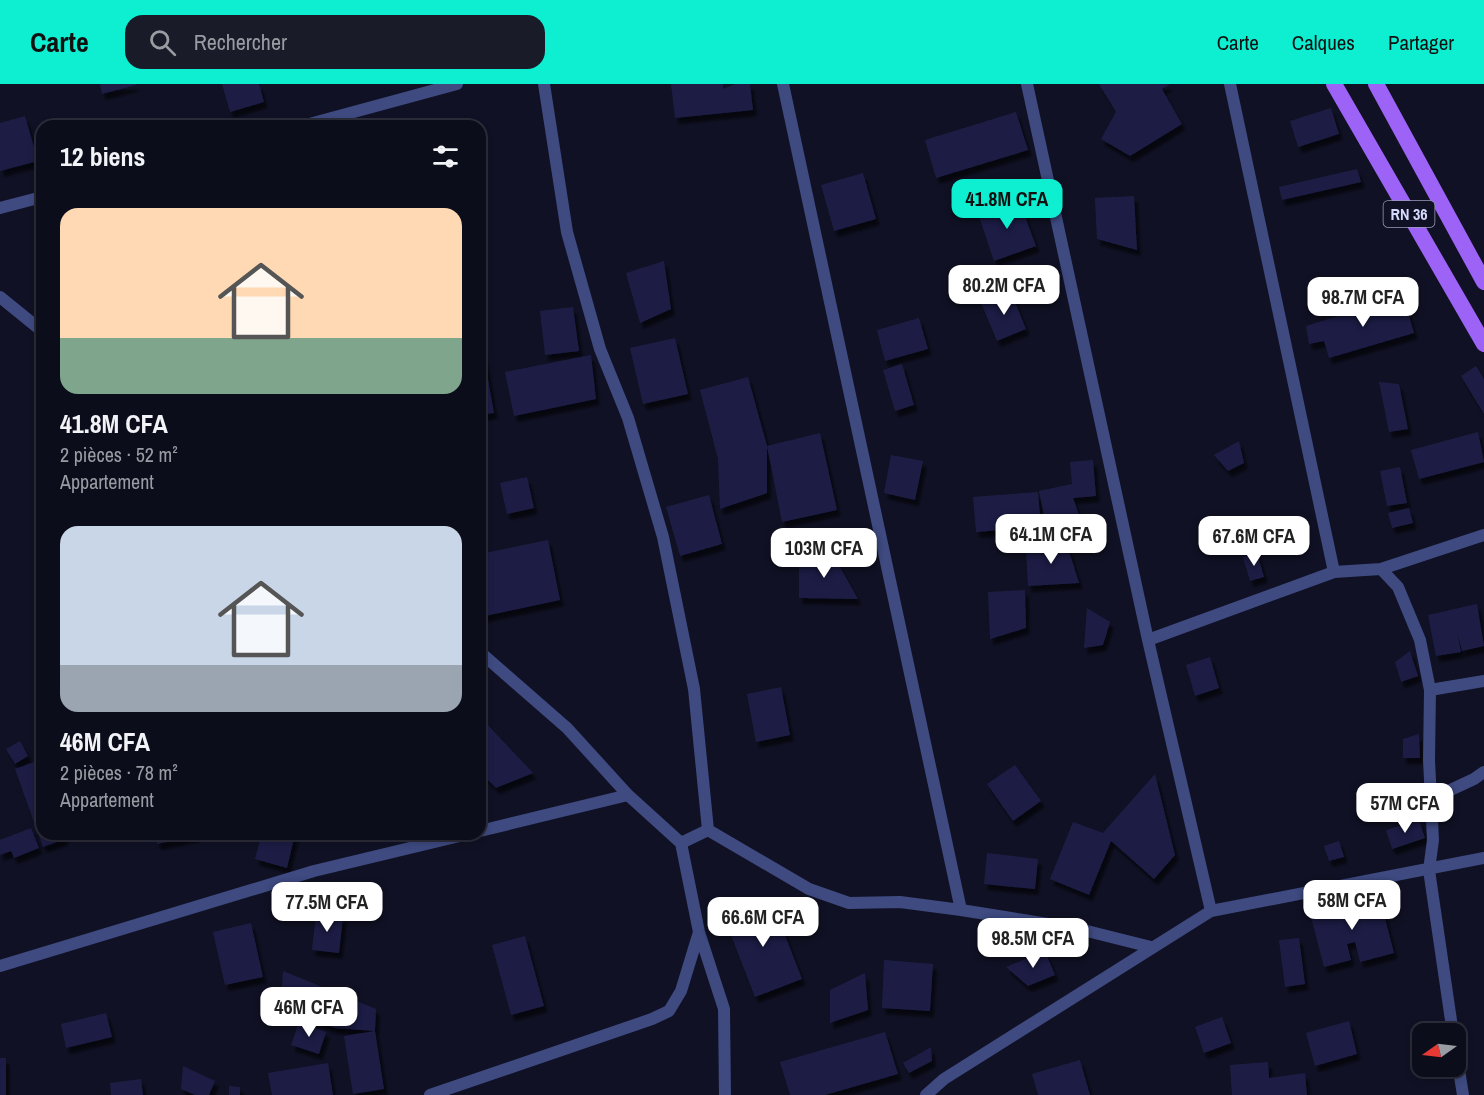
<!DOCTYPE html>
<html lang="fr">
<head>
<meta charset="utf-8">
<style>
	body { margin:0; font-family:"Archivo Narrow",sans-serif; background:#1a1b28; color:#f1f3f6; height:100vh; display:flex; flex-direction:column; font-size:22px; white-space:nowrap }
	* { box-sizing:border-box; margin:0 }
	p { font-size:20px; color:#9a9ca3 }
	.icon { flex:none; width:33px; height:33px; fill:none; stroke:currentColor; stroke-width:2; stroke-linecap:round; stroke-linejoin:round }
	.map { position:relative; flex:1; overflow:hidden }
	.side { position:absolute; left:36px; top:36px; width:450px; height:720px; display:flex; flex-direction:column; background:#0c0d1b; border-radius:18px; box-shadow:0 3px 9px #0003,0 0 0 2px #2c2d3a }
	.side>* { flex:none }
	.needle { width:39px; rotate:256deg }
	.tools { position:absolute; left:1412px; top:939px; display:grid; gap:12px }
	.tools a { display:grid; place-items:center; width:54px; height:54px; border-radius:12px; background:#0c0d1b; box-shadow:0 3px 9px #0003,0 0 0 2px #2c2d3a; font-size:30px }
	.price { position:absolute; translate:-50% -51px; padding:0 14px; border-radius:12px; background:#fff; color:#222; font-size:20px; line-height:39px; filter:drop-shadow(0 2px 3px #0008) }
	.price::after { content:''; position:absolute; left:50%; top:36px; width:18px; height:14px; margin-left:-9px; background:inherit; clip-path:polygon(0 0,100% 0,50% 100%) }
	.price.current { background:#0eefd2; color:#111 }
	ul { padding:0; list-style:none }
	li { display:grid; align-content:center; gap:12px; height:318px; padding:0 24px }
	li span { display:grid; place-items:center; height:186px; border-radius:18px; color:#555 }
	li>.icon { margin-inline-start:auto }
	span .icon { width:108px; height:108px; fill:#fffc; stroke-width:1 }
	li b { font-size:26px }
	h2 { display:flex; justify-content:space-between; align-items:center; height:72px; padding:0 24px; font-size:26px }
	header { display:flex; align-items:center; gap:36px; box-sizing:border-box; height:84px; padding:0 30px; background:#0eefd2; color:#111 }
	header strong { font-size:28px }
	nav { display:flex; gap:33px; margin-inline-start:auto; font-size:21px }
	.search { width:420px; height:54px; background:#1a1b28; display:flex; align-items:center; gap:15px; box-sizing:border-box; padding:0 21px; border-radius:18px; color:#9a9ca3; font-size:22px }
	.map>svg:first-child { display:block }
	.building { fill:#1d1e44; filter:url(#shadow) }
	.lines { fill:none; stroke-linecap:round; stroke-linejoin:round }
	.minor { stroke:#3e4a80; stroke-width:12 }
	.primary { stroke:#9d63f6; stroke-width:16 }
	.labels { text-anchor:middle; stroke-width:6; stroke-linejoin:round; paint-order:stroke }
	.shield { fill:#101124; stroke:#9a9ebb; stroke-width:1.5 }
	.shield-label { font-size:16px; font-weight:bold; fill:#d5dafc }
</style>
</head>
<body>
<header>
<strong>Carte</strong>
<div class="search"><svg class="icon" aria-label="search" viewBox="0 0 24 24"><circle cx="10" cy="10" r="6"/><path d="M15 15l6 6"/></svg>Rechercher</div>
<nav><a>Carte</a><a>Calques</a><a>Partager</a></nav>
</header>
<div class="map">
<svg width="1484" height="1011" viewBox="0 0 1484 1011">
	<defs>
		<filter id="shadow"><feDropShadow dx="3.5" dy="6" stdDeviation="1.5" flood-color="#0009"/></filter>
	</defs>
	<rect width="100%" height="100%" fill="#101124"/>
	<path class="building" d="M 100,0 L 136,0 L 136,1 L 102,10 Z
		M 222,0 L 259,0 L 264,18 L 230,28 Z
		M 671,0 L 723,0 L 723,5 L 735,0 L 750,0 L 753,26 L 675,34 Z
		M 1099,0 L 1170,0 L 1162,5 L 1182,40 L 1130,72 L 1101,55 L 1116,28 Z
		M 1331,24 L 1339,50 L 1298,63 L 1290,37 Z
		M 1016,28 L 1028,66 L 936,94 L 925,56 Z
		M 25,32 L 38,77 L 0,87 L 0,39 Z
		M 1357,85 L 1361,98 L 1282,116 L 1279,103 Z
		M 863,89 L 876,135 L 834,147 L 821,101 Z
		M 1134,112 L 1137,166 L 1097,155 L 1095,114 Z
		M 1019,116 L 1036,162 L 994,177 L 978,130 Z
		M 664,177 L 671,225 L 640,239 L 626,189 Z
		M 1010,206 L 1026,245 L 997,257 L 981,219 Z
		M 1403,212 L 1414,249 L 1329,274 L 1324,257 L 1309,260 L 1306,242 Z
		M 573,223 L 579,267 L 545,271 L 540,227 Z
		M 919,234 L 928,265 L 885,277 L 877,246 Z
		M 675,254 L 688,310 L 643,320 L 630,264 Z
		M 480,262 L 482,262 L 494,329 L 480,331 Z
		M 591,271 L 596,315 L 514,332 L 505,288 Z
		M 902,280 L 914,321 L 895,327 L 883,286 Z
		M 1476,282 L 1484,295 L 1484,330 L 1461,292 Z
		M 748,293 L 767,362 L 767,409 L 720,425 L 718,375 L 700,306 Z
		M 1379,298 L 1399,300 L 1408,345 L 1389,348 Z
		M 1478,348 L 1484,378 L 1419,395 L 1411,366 Z
		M 820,349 L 837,426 L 782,438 L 767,362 Z
		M 1239,357 L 1244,379 L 1228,387 L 1214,371 Z
		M 891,371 L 923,377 L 915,416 L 884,409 Z
		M 1093,376 L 1096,412 L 1073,414 L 1080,434 L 1046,441 L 1039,407 L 1072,400 L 1070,378 Z
		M 1400,383 L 1407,419 L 1387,422 L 1380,387 Z
		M 527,393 L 534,424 L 507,430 L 500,399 Z
		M 1038,408 L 1041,443 L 976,448 L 973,413 Z
		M 709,411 L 722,460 L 680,472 L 666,423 Z
		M 1409,424 L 1413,439 L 1392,444 L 1388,429 Z
		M 1065,454 L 1079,499 L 1028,502 L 1026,466 Z
		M 548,456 L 560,516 L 480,533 L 480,470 Z
		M 829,464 L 858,515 L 799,514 L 799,480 Z
		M 1257,469 L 1264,493 L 1250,497 L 1243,473 Z
		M 1025,506 L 1026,544 L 990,555 L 988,508 Z
		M 1477,520 L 1484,562 L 1462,567 L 1457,548 L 1461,568 L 1436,572 L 1428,531 Z
		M 1087,524 L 1110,538 L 1103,561 L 1084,564 Z
		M 1410,567 L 1418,592 L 1401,598 L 1395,578 Z
		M 1210,573 L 1219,604 L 1195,612 L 1186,581 Z
		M 781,603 L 790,651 L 756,658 L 747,610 Z
		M 483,636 L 533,689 L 496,704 L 480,688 L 480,649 Z
		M 1419,650 L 1420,674 L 1403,674 L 1403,655 Z
		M 20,657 L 28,672 L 15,680 L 6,665 Z
		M 37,677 L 42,691 L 42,750 L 63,750 L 65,755 L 43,763 L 15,685 Z
		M 1015,681 L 1041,717 L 1013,737 L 987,700 Z
		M 1155,690 L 1175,771 L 1154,795 L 1111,757 L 1089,811 L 1050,795 L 1073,738 L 1103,749 Z
		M 1419,736 L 1425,754 L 1392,765 L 1386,746 Z
		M 31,744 L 39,764 L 14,774 L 11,767 L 0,771 L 0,756 Z
		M 155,750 L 196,750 L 196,752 L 157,760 Z
		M 262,750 L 295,750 L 287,784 L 255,775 Z
		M 1339,757 L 1344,773 L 1329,777 L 1324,762 Z
		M 987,769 L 1038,775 L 1035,805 L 984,800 Z
		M 1379,811 L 1394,869 L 1360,878 L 1355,858 L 1347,860 L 1351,876 L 1324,883 L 1310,829 Z
		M 771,815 L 802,895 L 755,913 L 724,833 Z
		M 316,830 L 343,833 L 339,869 L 312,866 Z
		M 251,839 L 263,893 L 225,901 L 213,848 Z
		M 525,852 L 544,922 L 511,931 L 492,861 Z
		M 1299,854 L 1305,900 L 1285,903 L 1279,856 Z
		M 1045,867 L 1055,891 L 1028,902 L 1006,883 Z
		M 884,876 L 933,880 L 930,927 L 882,924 Z
		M 283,887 L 376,925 L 375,947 L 384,1005 L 353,1010 L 344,952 L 375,947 L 335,944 L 281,923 Z
		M 865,889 L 868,926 L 830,939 L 830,906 Z
		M 106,929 L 112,953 L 66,964 L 61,940 Z
		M 1222,933 L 1231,959 L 1204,969 L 1195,943 Z
		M 1349,937 L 1357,970 L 1315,982 L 1306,949 Z
		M 299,938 L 326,948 L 319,970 L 291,961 Z
		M 885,948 L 898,990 L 825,1011 L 790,1011 L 780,978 Z
		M 931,963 L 932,977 L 909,989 L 903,979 Z
		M 0,974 L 6,974 L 6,1011 L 0,1011 Z
		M 1080,976 L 1090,1011 L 1038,1011 L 1032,990 Z
		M 1268,978 L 1269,994 L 1305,989 L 1307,1011 L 1232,1011 L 1230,981 Z
		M 328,979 L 333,1011 L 272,1011 L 268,989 Z
		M 183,982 L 215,997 L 209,1011 L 195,1011 L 181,1005 Z
		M 141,995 L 143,1011 L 111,1011 L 110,999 Z
		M 229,1002 L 240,1003 L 240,1011 L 229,1011 Z"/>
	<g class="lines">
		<path class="minor" d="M 544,0 L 567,148 L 600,265 L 628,334 L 663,453 L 694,605 L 708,746
			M 783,0 L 961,826
			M 1230,0 L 1334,488
			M 302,42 L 457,0
			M 0,124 L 42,113
			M 0,213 L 42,247
			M 1381,485 L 1398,503 L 1420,556 L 1430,606 L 1429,676 L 1433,756 L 1429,786 L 1453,950
			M 1148,556 L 1334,488 L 1381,485 L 1484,451
			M 480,568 L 567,644 L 628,711 L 681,759 L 708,746 L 809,805 L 849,819 L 900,818 L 961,826 L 1079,845 L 1151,863
			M 1430,606 L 1484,597
			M 1431,715 L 1474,695 L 1484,688
			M 480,747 L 628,711
			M 681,759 L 699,848 L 724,925 L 725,1011
			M 1211,827 L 1484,774
			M 0,882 L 314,787 L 468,750
			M 1455,961 L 1463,1011
			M 430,1011 L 652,935 L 669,927 L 681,907 L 699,848
			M 926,1011 L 944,995 L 1211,827 L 1148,556 L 1027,0"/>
		<path class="primary" d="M 1334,0 L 1484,260
			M 1376,0 L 1484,198"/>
	</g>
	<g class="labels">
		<rect class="shield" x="1383.5" y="117" width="51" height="26" rx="4.5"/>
		<g class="shield-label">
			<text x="1409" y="136">RN 36</text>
		</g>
	</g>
</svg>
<div class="tools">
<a><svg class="needle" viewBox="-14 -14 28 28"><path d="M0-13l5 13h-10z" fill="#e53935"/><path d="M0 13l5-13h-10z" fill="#9a9ca3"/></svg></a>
</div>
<b class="price current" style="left:1007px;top:146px">41.8M CFA</b>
<b class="price" style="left:1004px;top:232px">80.2M CFA</b>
<b class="price" style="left:1363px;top:244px">98.7M CFA</b>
<b class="price" style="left:1051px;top:481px">64.1M CFA</b>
<b class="price" style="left:1254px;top:483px">67.6M CFA</b>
<b class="price" style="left:824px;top:495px">103M CFA</b>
<b class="price" style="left:1405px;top:750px">57M CFA</b>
<b class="price" style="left:1352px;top:847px">58M CFA</b>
<b class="price" style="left:327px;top:849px">77.5M CFA</b>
<b class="price" style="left:763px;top:864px">66.6M CFA</b>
<b class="price" style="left:1033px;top:885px">98.5M CFA</b>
<b class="price" style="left:309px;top:954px">46M CFA</b>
<section class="side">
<h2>12 biens<svg class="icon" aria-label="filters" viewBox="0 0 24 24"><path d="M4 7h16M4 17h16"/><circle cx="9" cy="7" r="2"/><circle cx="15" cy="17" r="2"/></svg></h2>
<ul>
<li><span style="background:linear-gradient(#ffd9b3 70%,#7fa58c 0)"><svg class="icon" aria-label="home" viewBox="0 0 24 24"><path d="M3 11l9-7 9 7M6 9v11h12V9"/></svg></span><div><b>41.8M CFA</b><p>2 pièces · 52 m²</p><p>Appartement</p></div></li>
<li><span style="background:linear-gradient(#c9d6e8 75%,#9aa5b1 0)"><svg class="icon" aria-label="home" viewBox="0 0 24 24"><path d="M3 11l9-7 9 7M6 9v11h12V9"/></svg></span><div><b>46M CFA</b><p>2 pièces · 78 m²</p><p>Appartement</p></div></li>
</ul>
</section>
</div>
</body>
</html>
